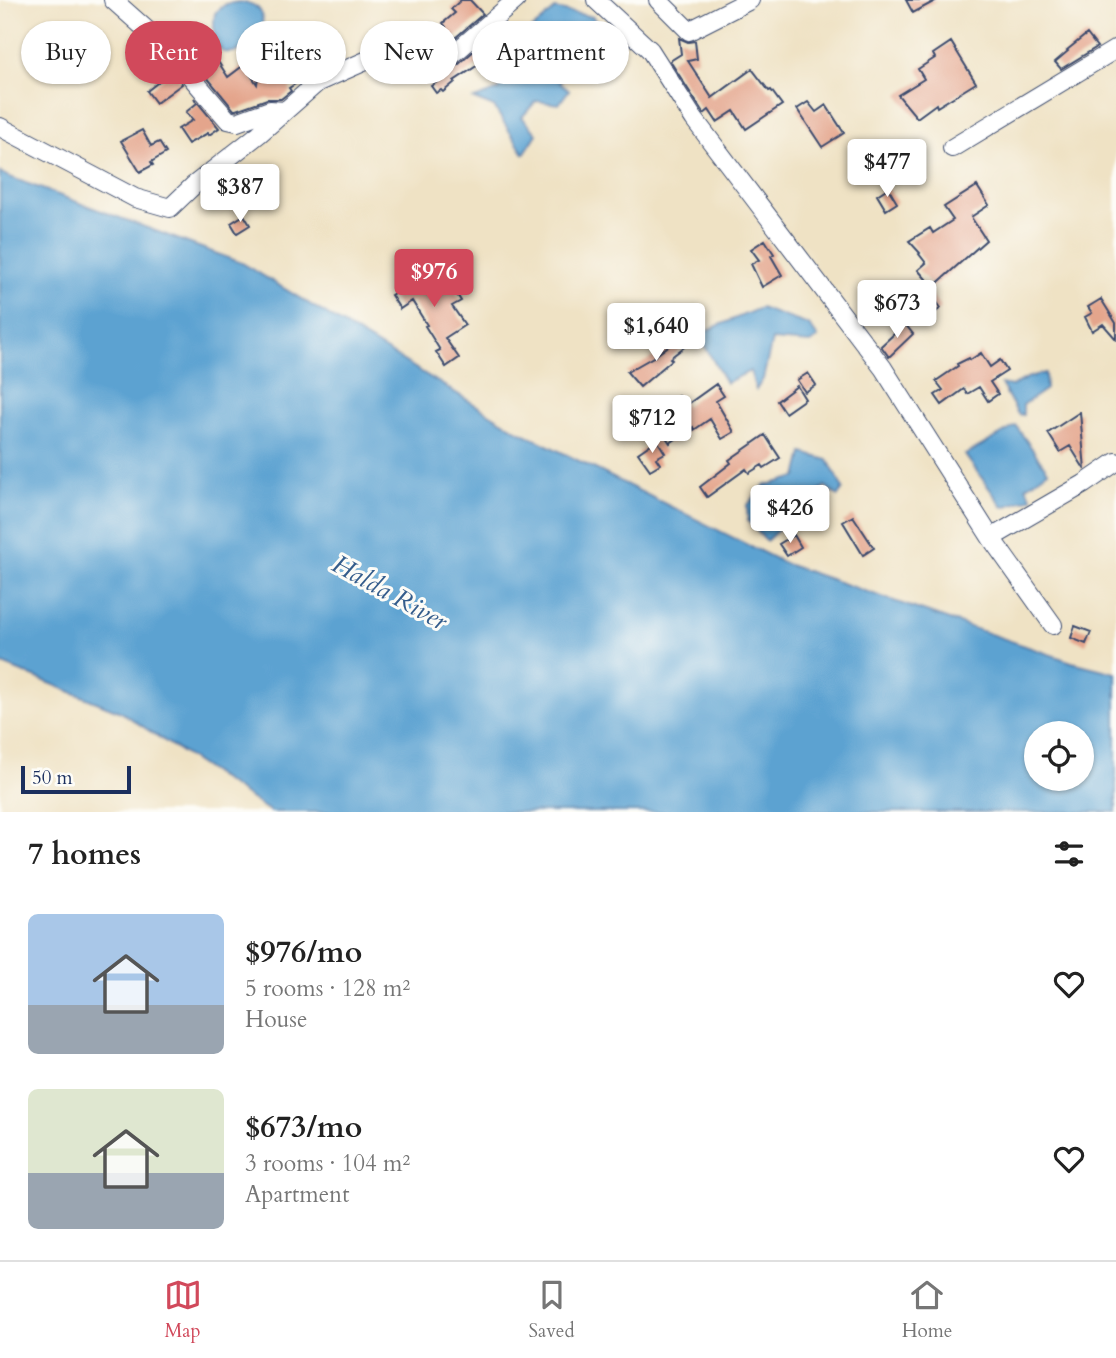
<!DOCTYPE html>
<html lang="en">
<head>
<meta charset="utf-8">
<style>
	body { margin:0; font-family:Cardo,serif; background:#f2f2f2; color:#222; height:100vh; display:flex; flex-direction:column; font-size:26px; white-space:nowrap }
	* { box-sizing:border-box; margin:0 }
	p { font-size:23px; color:#767676 }
	.icon { flex:none; width:38px; height:38px; fill:none; stroke:currentColor; stroke-width:2; stroke-linecap:round; stroke-linejoin:round }
	.map { position:relative; height:812px; overflow:hidden }
	.sheet { display:flex; flex-direction:column; background:#fff; flex:1 }
	.sheet>* { flex:none }
	.banner { position:absolute; left:21px; top:21px; width:700px; height:63px; display:flex; gap:14px }
	.buttons { position:absolute; left:1024px; top:721px; display:grid; gap:14px }
	.buttons a { display:grid; place-items:center; width:70px; height:70px; border-radius:50%; background:#fff; box-shadow:0 2px 5px #0004; font-size:35px }
	.scale { position:absolute; left:21px; bottom:18px; width:110px; box-sizing:border-box; padding-left:7px; border:4px solid #1b2f5e; border-top:0; font-size:19px; line-height:24px; white-space:nowrap; color:#1b2f5e; -webkit-text-stroke:5px #fdfcf7; paint-order:stroke }
	.price { position:absolute; translate:-50% -60px; padding:0 16px; border-radius:7px; background:#fff; color:#222; font-size:23px; line-height:46px; filter:drop-shadow(0 2px 4px #0008) }
	.price::after { content:''; position:absolute; left:50%; top:42px; width:21px; height:16px; margin-left:-10px; background:inherit; clip-path:polygon(0 0,100% 0,50% 100%) }
	.price.selected { background:#d1495b; color:#fff }
	ul { padding:0; list-style:none }
	li { display:flex; align-items:center; gap:21px; height:175px; padding:0 28px }
	li span { display:grid; place-items:center; flex:none; width:196px; height:140px; border-radius:10px; color:#555 }
	li>.icon { margin-inline-start:auto }
	span .icon { width:84px; height:84px; fill:#fffc; stroke-width:1 }
	li b { font-size:30px }
	h2 { display:flex; justify-content:space-between; align-items:center; height:84px; padding:0 28px; font-size:30px }
	.pill { padding:0 24px; border-radius:32px; background:#fff; box-shadow:0 2px 5px #0004; font-size:24px; line-height:63px }
	.pill.selected { background:#d1495b; color:#fff }
	.tabs { display:flex; justify-content:space-around; align-items:center; height:98px; border-top:2px solid #e0e0e0; background:#fff; font-size:19px; color:#767676 }
	.tabs a { display:grid; justify-items:center; gap:4px }
	.tabs .selected { color:#d1495b }
	.map>svg:first-child { display:block }
	.water { fill:#5ba2d1; stroke:#3b6898; stroke-width:2; fill-rule:evenodd }
	.building { fill:#e4a58c }
	.lines { fill:none; stroke-linecap:round; stroke-linejoin:round }
	.minor-casing { stroke:#3b4a6d; stroke-width:20 }
	.minor { stroke:#fff; stroke-width:18 }
	.labels { text-anchor:middle; stroke-width:6; stroke-linejoin:round; paint-order:stroke }
	.water-label { font-size:26px; font-style:italic; fill:#355d8c; stroke:#fdfcf7 }
</style>
</head>
<body>
<div class="map">
<svg width="1116" height="812" viewBox="0 0 1116 812">
	<rect width="100%" height="100%" fill="#fdfcf7"/>
	<filter id="ink" filterUnits="userSpaceOnUse"><feTurbulence type="fractalNoise" baseFrequency=".0143" numOctaves="2"/><feDisplacementMap in="SourceGraphic" scale="14" xChannelSelector="R" yChannelSelector="G"/><feConvolveMatrix kernelMatrix="1 2 1 2 8 2 1 2 1" color-interpolation-filters="sRGB"/></filter>
	<filter id="wash" filterUnits="userSpaceOnUse"><feTurbulence type="fractalNoise" baseFrequency=".00686" numOctaves="4" result="noise"/><feDisplacementMap in="SourceGraphic" scale="28" xChannelSelector="R" yChannelSelector="G"/><feGaussianBlur stdDeviation="1.57" result="paint"/><feColorMatrix in="noise" values="0 0 0 0 0 0 0 0 0 0 0 0 0 0 0 0 0 1.4 0 .05"/><feComposite in="paint" operator="in"/></filter>
	<g filter="url(#wash)">
		<rect width="100%" height="100%" fill="#efe2c4"/>
		<path class="water" d="M 239,2 C 280,3 260,48 234,52 C 230,53 226,52 223,52 L 214,42 L 214,21 L 215,13 L 226,4 Z
			M 555,9 L 593,17 L 606,38 L 559,82 L 569,90 L 559,104 L 536,101 L 522,117 L 537,134 L 524,154 L 494,107 L 474,99 L 499,90 L 506,67 L 490,66 Z
			M 0,172 L 7,176 L 242,263 L 517,430 L 786,564 L 1072,662 L 1116,673 L 1116,812 L 271,812 L 121,712 L 0,663 ZM 1036,733 L 1082,733 L 1082,779 L 1036,779 Z
			M 760,308 L 809,325 L 818,338 L 810,343 L 772,340 L 763,379 L 756,390 L 750,371 L 726,383 L 698,334 Z
			M 1045,373 L 1046,389 L 1023,405 L 1023,415 L 1018,414 L 1001,384 L 1012,386 L 1029,377 Z
			M 1016,426 L 1048,471 L 1026,487 L 1032,498 L 1003,507 L 965,455 Z
			M 803,453 L 828,460 L 843,489 L 838,496 L 825,486 L 766,541 L 748,521 L 747,506 L 764,486 L 797,477 Z"/>
		<g id="blocks">
			<path class="building" d="M 461,0 L 470,0 L 483,14 L 441,50 L 440,49 L 434,52 L 426,41 L 446,27 L 443,23 L 455,13 L 451,9 Z
				M 906,0 L 937,0 L 913,13 Z
				M 330,25 L 342,43 L 332,49 L 321,31 Z
				M 1087,34 L 1097,47 L 1061,69 L 1055,62 L 1068,51 L 1067,50 Z
				M 679,38 L 688,42 L 695,41 L 697,59 L 688,61 L 712,98 L 752,69 L 769,91 L 771,90 L 782,105 L 746,129 L 734,111 L 717,122 L 709,110 L 704,114 L 670,61 L 681,54 Z
				M 951,42 L 976,83 L 937,107 L 936,104 L 917,118 L 898,95 L 924,79 L 918,69 L 935,58 L 933,54 Z
				M 326,45 L 338,61 L 320,68 L 289,88 L 291,91 L 281,99 L 267,99 L 236,110 L 234,110 L 201,70 L 217,60 L 228,77 L 244,65 L 257,84 L 261,58 L 288,64 L 306,52 L 309,57 Z
				M 476,49 L 484,61 L 454,81 L 455,82 L 443,92 L 441,90 L 436,93 L 431,86 L 443,78 Z
				M 170,73 L 173,77 L 177,74 L 182,84 L 156,103 L 147,91 Z
				M 194,98 L 219,128 L 209,135 L 208,133 L 188,144 L 178,129 L 193,120 L 186,112 L 197,103 Z
				M 808,102 L 816,112 L 826,105 L 844,133 L 822,147 L 797,109 Z
				M 142,130 L 151,146 L 159,142 L 166,153 L 151,162 L 153,165 L 140,172 L 121,141 Z
				M 977,186 L 989,205 L 971,217 L 986,240 L 933,287 L 918,270 L 926,263 L 919,254 L 920,253 L 909,241 L 930,228 L 933,233 L 953,220 L 944,207 Z
				M 888,188 L 897,203 L 886,210 L 877,195 Z
				M 244,215 L 250,225 L 237,233 L 231,223 Z
				M 765,240 L 774,254 L 771,256 L 782,275 L 762,287 L 751,264 L 759,260 L 751,249 Z
				M 438,265 L 461,301 L 452,306 L 465,325 L 445,338 L 459,358 L 446,367 L 436,352 L 440,350 L 425,326 L 427,325 L 412,301 L 400,309 L 391,295 Z
				M 930,293 L 941,308 L 927,318 L 916,303 Z
				M 1101,299 L 1116,323 L 1116,339 L 1103,324 L 1092,331 L 1085,317 L 1092,313 L 1088,307 Z
				M 905,324 L 913,334 L 889,357 L 881,346 Z
				M 682,336 L 688,344 L 670,358 L 672,360 L 640,387 L 627,372 L 655,356 Z
				M 981,353 L 990,367 L 1000,360 L 1007,371 L 990,382 L 998,394 L 988,401 L 979,387 L 967,394 L 964,389 L 942,405 L 935,395 L 943,390 L 936,381 L 958,366 L 957,364 L 969,358 L 970,360 Z
				M 808,373 L 816,385 L 805,392 L 797,380 Z
				M 716,384 L 724,396 L 716,401 L 734,432 L 722,439 L 710,419 L 694,430 L 693,427 L 670,443 L 651,415 L 678,396 L 685,406 Z
				M 797,386 L 805,399 L 785,413 L 777,401 Z
				M 1080,412 L 1085,470 L 1070,446 L 1060,452 L 1048,433 Z
				M 765,435 L 780,458 L 764,468 L 762,465 L 749,473 L 746,469 L 707,497 L 700,487 L 731,463 L 729,460 Z
				M 657,440 L 665,453 L 656,458 L 660,464 L 650,470 L 638,453 Z
				M 853,516 L 874,548 L 863,555 L 843,522 Z
				M 794,535 L 801,547 L 787,556 L 779,544 Z
				M 1075,626 L 1091,632 L 1086,644 L 1071,638 Z"/>
		</g>
	</g>
	<g filter="url(#ink)">
		<use href="#blocks" fill-opacity="0" stroke="#3b4a6d" stroke-width="2"/>
		<g class="lines">
			<g class="minor-casing">
				<path id="minor" d="M 113,0 L 185,64 L 192,78 L 228,120 L 237,122 L 270,110 L 285,111
					M 596,0 L 650,50 L 694,119 L 883,368 L 991,538 L 1053,625
					M 658,0 L 689,31 L 750,0
					M 0,127 L 135,198 L 170,208 L 194,185 L 259,134 L 318,82 L 395,48 L 436,69 L 516,0
					M 952,148 L 1116,49
					M 991,538 L 1084,484 L 1116,462"/>
			</g>
			<use href="#minor" class="minor"/>
		</g>
	</g>
	<g class="labels">
		<g class="water-label">
			<text transform="translate(390 592) rotate(29)" y="9">Halda River</text>
		</g>
	</g>
</svg>
<div class="buttons">
<a><svg class="icon" aria-label="locate" viewBox="0 0 24 24"><circle cx="12" cy="12" r="6"/><path d="M12 2v4M12 18v4M2 12h4M18 12h4"/></svg></a>
</div>
<div class="scale">50 m</div>
<b class="price" style="left:887px;top:199px">$477</b>
<b class="price" style="left:240px;top:224px">$387</b>
<b class="price selected" style="left:434px;top:309px">$976</b>
<b class="price" style="left:897px;top:340px">$673</b>
<b class="price" style="left:656px;top:363px">$1,640</b>
<b class="price" style="left:652px;top:455px">$712</b>
<b class="price" style="left:790px;top:545px">$426</b>
<div class="banner">
<a class="pill">Buy</a>
<a class="pill selected">Rent</a>
<a class="pill">Filters</a>
<a class="pill">New</a>
<a class="pill">Apartment</a>
</div>
</div>
<section class="sheet">
<h2>7 homes<svg class="icon" aria-label="filters" viewBox="0 0 24 24"><path d="M4 7h16M4 17h16"/><circle cx="9" cy="7" r="2"/><circle cx="15" cy="17" r="2"/></svg></h2>
<ul>
<li><span style="background:linear-gradient(#a9c7e8 65%,#9aa5b1 0)"><svg class="icon" aria-label="home" viewBox="0 0 24 24"><path d="M3 11l9-7 9 7M6 9v11h12V9"/></svg></span><div><b>$976/mo</b><p>5 rooms · 128 m²</p><p>House</p></div><svg class="icon" aria-label="heart" viewBox="0 0 24 24"><path d="M12 20l-8-8c-3-5 5-10 8-4 3-6 11-1 8 4z"/></svg></li>
<li><span style="background:linear-gradient(#dfe7d0 60%,#9aa5b1 0)"><svg class="icon" aria-label="home" viewBox="0 0 24 24"><path d="M3 11l9-7 9 7M6 9v11h12V9"/></svg></span><div><b>$673/mo</b><p>3 rooms · 104 m²</p><p>Apartment</p></div><svg class="icon" aria-label="heart" viewBox="0 0 24 24"><path d="M12 20l-8-8c-3-5 5-10 8-4 3-6 11-1 8 4z"/></svg></li>
</ul>
</section>
<nav class="tabs">
<a class="selected"><svg class="icon" aria-label="map" viewBox="0 0 24 24"><path d="M3 6l6-2 6 2 6-2v14l-6 2-6-2-6 2zM9 4v14M15 6v14"/></svg>Map</a>
<a><svg class="icon" aria-label="saved" viewBox="0 0 24 24"><path d="M7 4h10v16l-5-4-5 4z"/></svg>Saved</a>
<a><svg class="icon" aria-label="home" viewBox="0 0 24 24"><path d="M3 11l9-7 9 7M6 9v11h12V9"/></svg>Home</a>
</nav>
</body>
</html>
